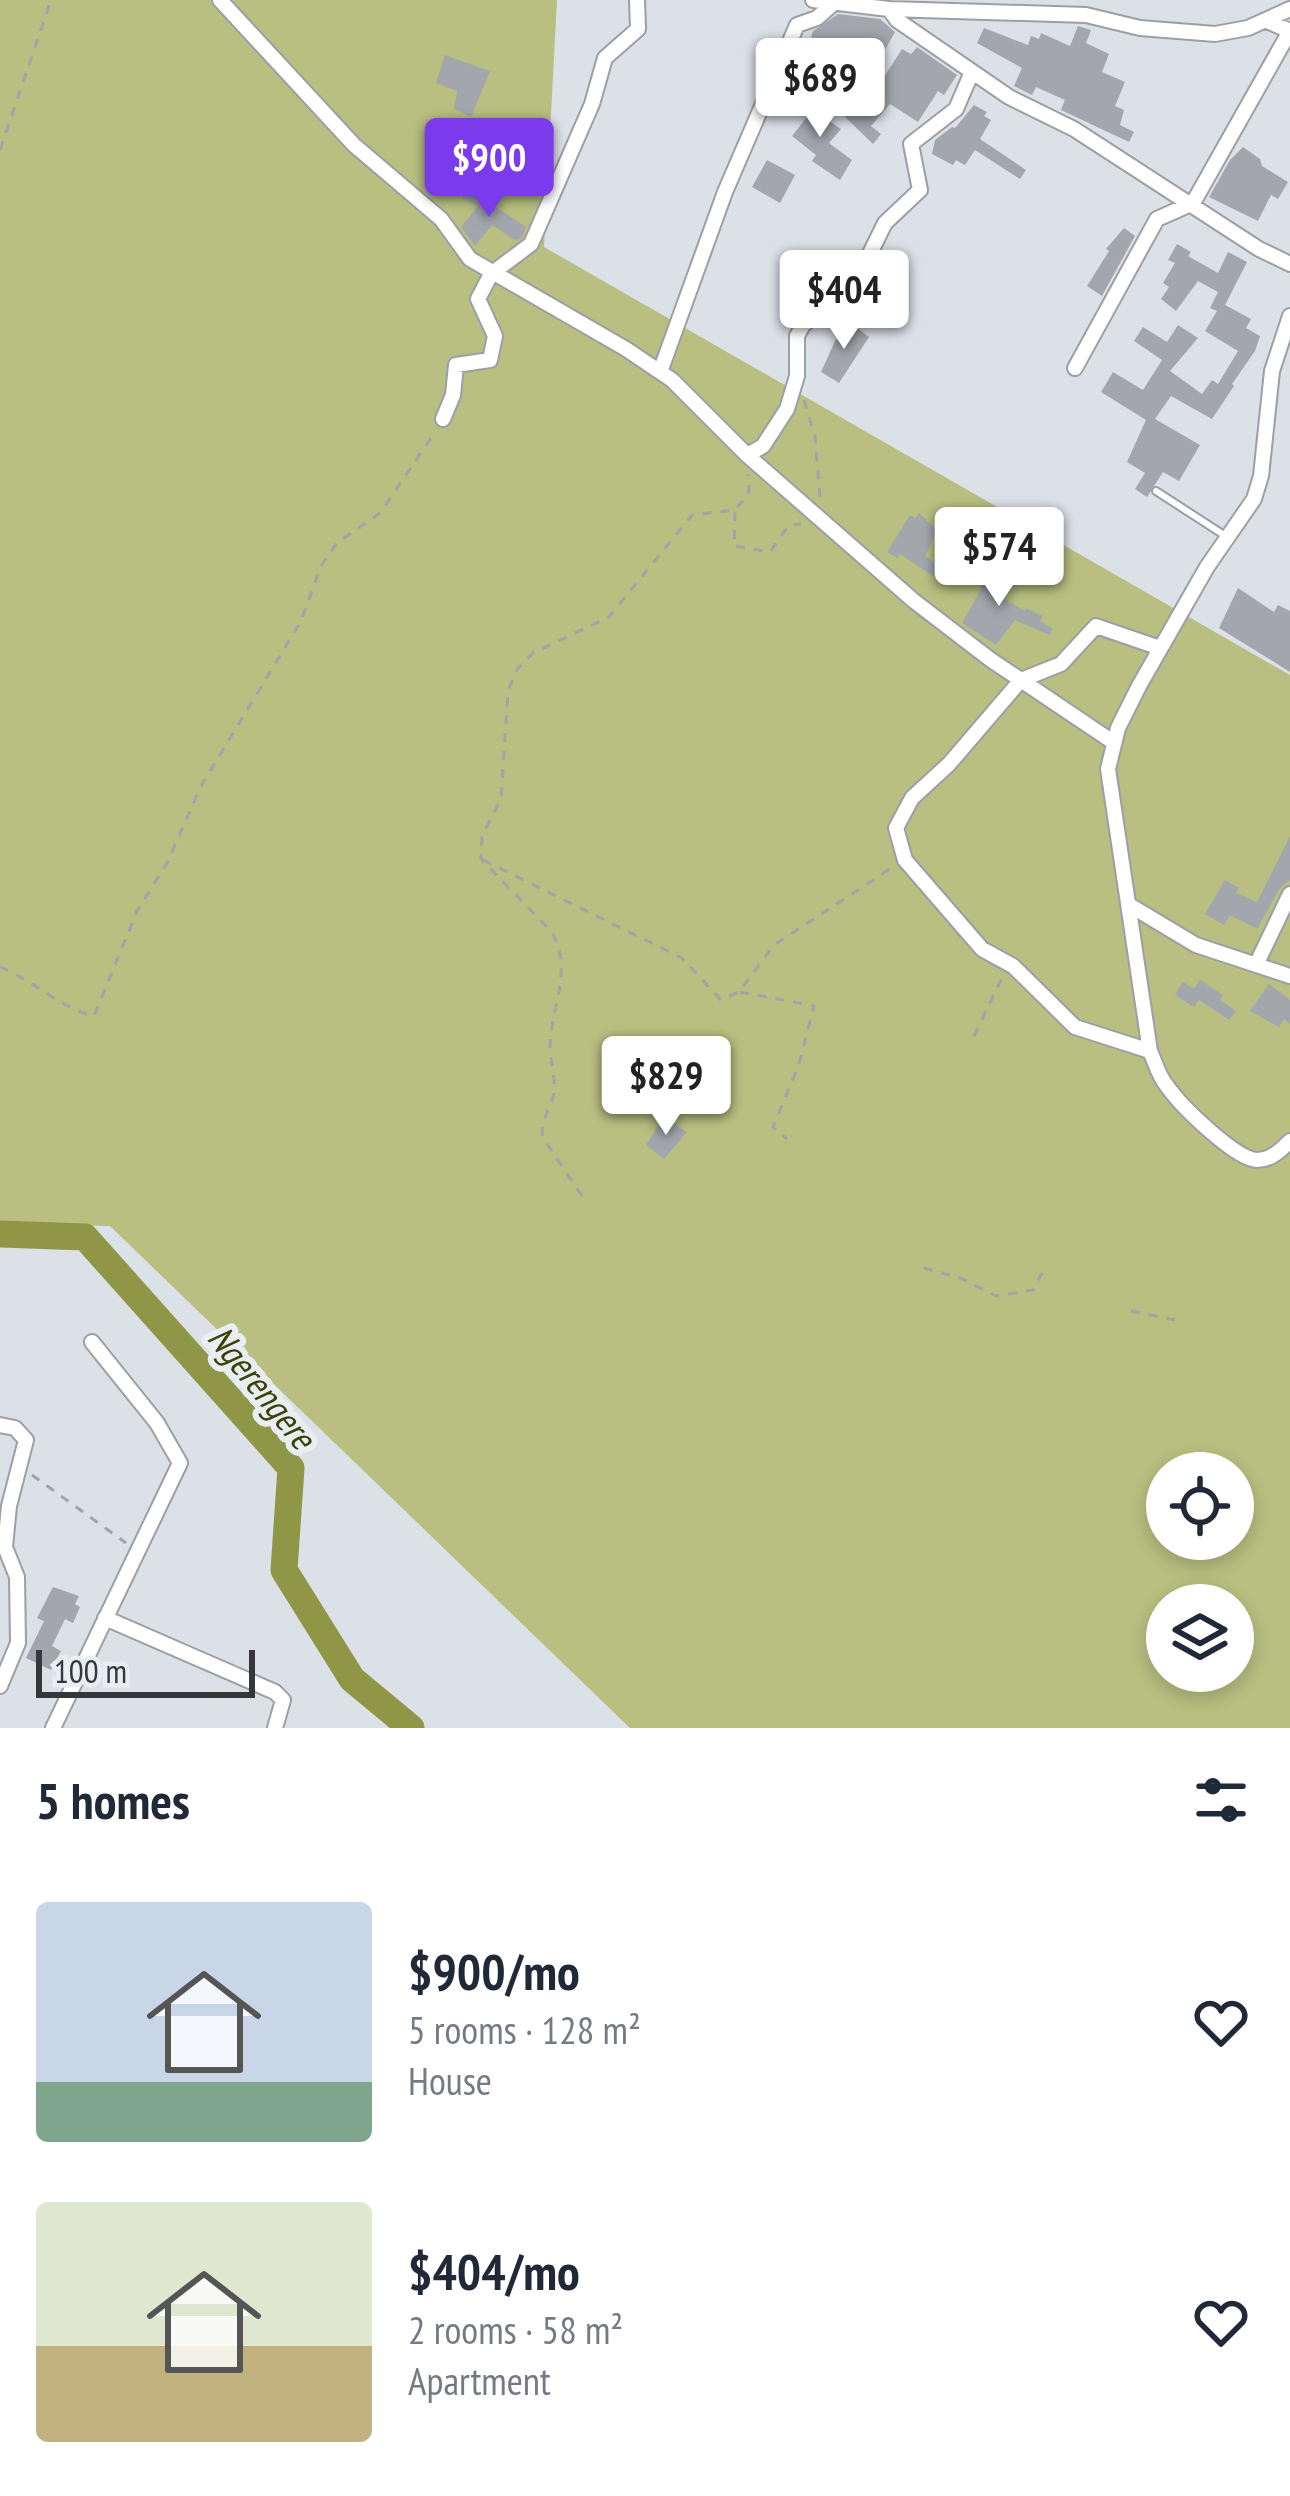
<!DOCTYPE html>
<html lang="en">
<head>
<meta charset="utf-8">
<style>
	body { margin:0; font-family:"PT Sans Narrow",sans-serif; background:#f2f2f3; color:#1f2937; height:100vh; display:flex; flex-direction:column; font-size:45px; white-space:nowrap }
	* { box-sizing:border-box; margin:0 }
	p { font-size:39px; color:#747a83 }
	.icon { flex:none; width:66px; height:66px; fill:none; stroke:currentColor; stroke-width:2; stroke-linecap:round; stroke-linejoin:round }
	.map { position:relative; height:1728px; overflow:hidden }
	.details { display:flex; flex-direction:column; background:#fff; flex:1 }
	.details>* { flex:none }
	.buttons { position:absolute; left:1146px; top:1452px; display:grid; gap:24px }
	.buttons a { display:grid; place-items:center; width:108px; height:108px; border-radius:50%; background:#fff; box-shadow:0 6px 18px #0003; font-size:60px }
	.scale { position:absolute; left:36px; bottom:30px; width:219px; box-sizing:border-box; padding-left:12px; border:6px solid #353739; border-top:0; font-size:33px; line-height:42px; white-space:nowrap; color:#353739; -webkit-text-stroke:9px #e9eef4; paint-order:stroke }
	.price { position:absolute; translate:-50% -102px; padding:0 27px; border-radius:12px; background:#fff; color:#222; font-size:39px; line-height:78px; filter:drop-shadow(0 3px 6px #0008) }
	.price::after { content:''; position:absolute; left:50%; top:72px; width:36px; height:27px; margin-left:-18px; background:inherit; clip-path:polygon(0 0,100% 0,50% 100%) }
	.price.active { background:#7c3aed; color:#fff }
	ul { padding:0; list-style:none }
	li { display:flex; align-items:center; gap:36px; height:300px; padding:0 36px }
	li span { display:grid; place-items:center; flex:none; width:336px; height:240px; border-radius:12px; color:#555 }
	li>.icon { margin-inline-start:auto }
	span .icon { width:144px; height:144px; fill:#fffc; stroke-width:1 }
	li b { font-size:51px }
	h2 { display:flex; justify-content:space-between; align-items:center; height:144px; padding:0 36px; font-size:51px }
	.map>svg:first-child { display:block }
	.green { fill:#b8bf80; fill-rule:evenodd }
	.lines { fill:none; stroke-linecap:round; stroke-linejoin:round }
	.river { stroke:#8f9747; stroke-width:27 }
	.building { fill:#a3a7ad }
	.service-casing { stroke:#9b9fa6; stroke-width:10 }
	.minor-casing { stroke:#9b9fa6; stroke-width:18 }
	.path { stroke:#a1a4a9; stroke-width:3; stroke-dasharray:9 9; stroke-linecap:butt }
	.service { stroke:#fff; stroke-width:6 }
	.minor { stroke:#fff; stroke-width:14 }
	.labels { text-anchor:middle; stroke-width:12; stroke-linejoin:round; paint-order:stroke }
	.water-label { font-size:36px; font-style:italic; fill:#3c4000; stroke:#e9eef4 }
</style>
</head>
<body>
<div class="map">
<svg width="1290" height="1728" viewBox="0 0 1290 1728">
	<rect width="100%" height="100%" fill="#dce0e7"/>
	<path class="green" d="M 0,0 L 557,0 L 544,247 L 1290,675 L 1290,1728 L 630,1728 L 110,1226 L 0,1224 ZM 1167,1473 L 1233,1473 L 1233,1539 L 1167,1539 ZM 1167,1605 L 1233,1605 L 1233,1671 L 1167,1671 Z"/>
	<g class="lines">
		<path class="river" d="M 0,1234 L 85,1237 L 291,1468 L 284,1570 L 352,1679 L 411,1728"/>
	</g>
	<path class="building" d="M 838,14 L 880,19 L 895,32 L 885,50 L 865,37 L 857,52 L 811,37 L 813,31 Z
		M 1078,26 L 1091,30 L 1086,43 L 1109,54 L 1102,72 L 1125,82 L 1115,106 L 1124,110 L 1120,125 L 1134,132 L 1129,142 L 1061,110 L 1065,100 L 1036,87 L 1032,95 L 1014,86 L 1022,68 L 977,43 L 984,28 L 1028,45 L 1031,36 L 1039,39 L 1041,33 L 1070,46 Z
		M 917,47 L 957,75 L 944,95 L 938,91 L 918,122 L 890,104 L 871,126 L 881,134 L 873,144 L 844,116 L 849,109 L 855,114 L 863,105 L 845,90 L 856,75 L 877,88 L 902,49 L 911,54 Z
		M 445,55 L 490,71 L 471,117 L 454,109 L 457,91 L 436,83 Z
		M 796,98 L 841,129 L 829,143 L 852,160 L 840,180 L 812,161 L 816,155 L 792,136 L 807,117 L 790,109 Z
		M 974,105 L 987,112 L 984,116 L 991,120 L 980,139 L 1026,170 L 1020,179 L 975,150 L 965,165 L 956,160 L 953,165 L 932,154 L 935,140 L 952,127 L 955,128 Z
		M 1243,147 L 1260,159 L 1262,166 L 1288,182 L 1278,199 L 1271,195 L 1258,221 L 1209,197 L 1230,160 Z
		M 767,160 L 795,175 L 780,203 L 752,187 Z
		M 467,187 L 526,227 L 522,237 L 516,241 L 492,225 L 475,246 L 461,227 L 478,206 L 462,198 Z
		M 1124,228 L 1135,236 L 1102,296 L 1087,286 L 1109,251 L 1106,249 Z
		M 1177,244 L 1191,252 L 1188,256 L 1218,273 L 1228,252 L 1247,262 L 1225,305 L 1251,319 L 1246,328 L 1260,336 L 1255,351 L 1232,384 L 1234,386 L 1212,419 L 1171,396 L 1155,419 L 1200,445 L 1179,481 L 1163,472 L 1147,497 L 1135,489 L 1145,473 L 1127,462 L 1146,420 L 1101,392 L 1113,372 L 1143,390 L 1162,360 L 1134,341 L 1143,327 L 1167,342 L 1178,325 L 1198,338 L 1170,371 L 1202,394 L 1212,380 L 1218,384 L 1238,351 L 1205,331 L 1217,311 L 1210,308 L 1218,292 L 1198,281 L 1176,311 L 1161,299 L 1169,287 L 1163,283 L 1175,263 L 1168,260 Z
		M 849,322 L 869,337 L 839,383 L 821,372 L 835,341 Z
		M 919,513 L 937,531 L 925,556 L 940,566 L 933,576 L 900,554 L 897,558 L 887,552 L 910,515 L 915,518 Z
		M 996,562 L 1013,575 L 1004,599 L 1025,611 L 1026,608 L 1043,616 L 1040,621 L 1053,629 L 1050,635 L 1015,620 L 996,645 L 962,623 Z
		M 1238,588 L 1274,612 L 1278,605 L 1290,611 L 1290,672 L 1219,628 Z
		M 1290,836 L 1290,880 L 1280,888 L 1257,929 L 1230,915 L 1224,925 L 1205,914 L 1225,880 L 1239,888 L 1236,893 L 1257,902 Z
		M 1200,980 L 1223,995 L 1220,1000 L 1236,1011 L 1229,1020 L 1199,1000 L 1194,1007 L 1175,995 L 1183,982 L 1194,989 Z
		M 1269,984 L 1290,1000 L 1290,1024 L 1284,1019 L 1279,1027 L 1250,1011 Z
		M 664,1117 L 687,1132 L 664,1159 L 646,1145 Z
		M 53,1587 L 79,1596 L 75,1604 L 80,1607 L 73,1623 L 65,1619 L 52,1646 L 61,1651 L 51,1670 L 26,1658 L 44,1621 L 37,1618 Z"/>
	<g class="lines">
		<g class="service-casing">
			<path id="service" d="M 1156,491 L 1224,535"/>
		</g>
		<g class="minor-casing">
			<path id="minor" d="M 220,0 L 354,145 L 441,219 L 470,259 L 626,349 L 672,380 L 747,455 L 914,601 L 991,660 L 1113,742
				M 813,0 L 889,9 L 1086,15 L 1140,28 L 1215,34 L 1248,28 L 1290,9
				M 889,9 L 897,20 L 1009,97 L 1074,129 L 1259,249 L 1290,264
				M 1290,316 L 1272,371 L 1261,476 L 1254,499 L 1207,567 L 1139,686 L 1118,728 L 1108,769 L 1150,1051 C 1155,1062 1159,1077 1167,1086 C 1180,1105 1235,1159 1257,1160 C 1271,1160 1281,1150 1290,1141
				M 1075,368 L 1157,219 L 1193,203 L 1290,31 L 1267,21
				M 660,372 L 725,192 L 797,25 L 817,18 L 835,2
				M 443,419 L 453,395 L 456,365 L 490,360 L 495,336 L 478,299 L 491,274 L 531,244 L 592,104 L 605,58 L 638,29 L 637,0
				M 747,455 L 763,446 L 787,409 L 797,376 L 797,336 L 803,325 L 855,284 L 885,223 L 920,190 L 911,144 L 956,109 L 972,72
				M 1131,906 L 1196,945 L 1290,976
				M 1257,963 L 1290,894
				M 1150,1051 L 1075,1027 L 1013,966 L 982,949 L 905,860 L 896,828 L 912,798 L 949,764 L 1021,680 L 1061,664 L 1096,626 L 1160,648
				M 0,1425 L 15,1428 L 26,1440 L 9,1506 L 5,1547 L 17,1577 L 18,1643 L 0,1686
				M 105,1618 L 275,1692 L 283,1700 L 275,1728
				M 53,1728 L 180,1463 L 157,1423 L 92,1342"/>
		</g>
		<path class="path" d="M 0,150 L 51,0
			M 804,400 L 815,437 L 820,497
			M 735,512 L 734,546 L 770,552 L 789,525 L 801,524
			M 483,860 L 682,958 L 721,1000 L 739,992 L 774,945 L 893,867
			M 0,967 C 33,980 60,1008 94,1016 L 137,911 L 167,863 L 201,786 L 301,621 L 321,566 L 337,543 L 380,513 L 436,431
			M 740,992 L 814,1006 L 798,1067 L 773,1127 L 787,1139
			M 974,1036 L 1003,976
			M 582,1196 L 543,1138 C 539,1120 551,1111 554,1093 C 556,1077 550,1061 550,1045 C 552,1004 573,971 552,932 L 481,859 L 482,836 L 501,799 L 508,691 L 517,669 L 533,653 L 609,617 L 692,515 L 735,510 L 749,494 L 748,474
			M 924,1268 L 960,1278 L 996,1296 L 1033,1290 L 1042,1273
			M 1131,1311 L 1175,1320
			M 32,1475 L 126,1543"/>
		<use href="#service" class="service"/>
		<use href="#minor" class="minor"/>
	</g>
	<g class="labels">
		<g class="water-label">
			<text transform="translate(262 1387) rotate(51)" y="13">Ngerengere</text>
		</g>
	</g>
</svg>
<div class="buttons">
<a><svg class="icon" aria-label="locate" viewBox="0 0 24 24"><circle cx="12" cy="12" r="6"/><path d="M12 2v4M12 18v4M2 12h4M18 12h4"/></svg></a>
<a><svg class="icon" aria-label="layers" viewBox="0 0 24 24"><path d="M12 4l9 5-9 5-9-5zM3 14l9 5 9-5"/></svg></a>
</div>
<div class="scale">100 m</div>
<b class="price" style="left:820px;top:140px">$689</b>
<b class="price active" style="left:489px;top:220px">$900</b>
<b class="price" style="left:844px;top:352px">$404</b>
<b class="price" style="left:999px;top:609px">$574</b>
<b class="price" style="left:666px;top:1138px">$829</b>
</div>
<section class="details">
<h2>5 homes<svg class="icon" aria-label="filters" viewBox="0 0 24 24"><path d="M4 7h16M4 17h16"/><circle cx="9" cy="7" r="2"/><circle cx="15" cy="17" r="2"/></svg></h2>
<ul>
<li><span style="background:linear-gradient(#c9d6e8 75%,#7fa58c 0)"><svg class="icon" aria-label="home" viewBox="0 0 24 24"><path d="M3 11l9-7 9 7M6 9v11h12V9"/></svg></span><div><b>$900/mo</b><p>5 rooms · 128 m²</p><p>House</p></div><svg class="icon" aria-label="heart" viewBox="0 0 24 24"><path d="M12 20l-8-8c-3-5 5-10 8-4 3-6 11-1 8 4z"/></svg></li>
<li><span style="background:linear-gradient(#dfe7d0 60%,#c2b280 0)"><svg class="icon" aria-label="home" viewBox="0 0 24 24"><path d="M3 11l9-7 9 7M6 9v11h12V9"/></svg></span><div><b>$404/mo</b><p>2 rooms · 58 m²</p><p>Apartment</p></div><svg class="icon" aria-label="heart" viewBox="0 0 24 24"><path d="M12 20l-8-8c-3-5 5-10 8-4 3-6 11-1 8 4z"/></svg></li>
</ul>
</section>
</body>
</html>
